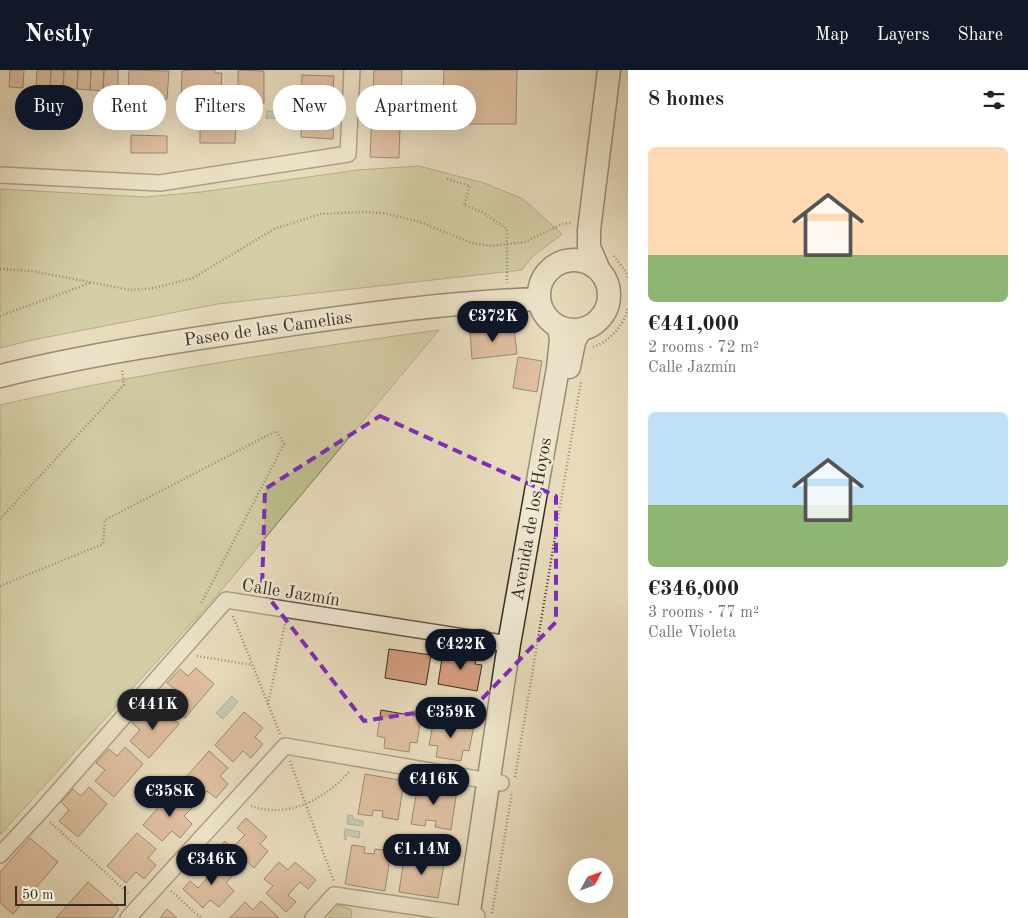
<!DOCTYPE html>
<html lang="en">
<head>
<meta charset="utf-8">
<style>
	body { margin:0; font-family:"Old Standard TT",serif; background:#f6f6f6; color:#222; height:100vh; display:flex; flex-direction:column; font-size:19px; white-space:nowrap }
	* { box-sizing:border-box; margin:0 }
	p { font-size:16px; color:#767676 }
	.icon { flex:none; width:28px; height:28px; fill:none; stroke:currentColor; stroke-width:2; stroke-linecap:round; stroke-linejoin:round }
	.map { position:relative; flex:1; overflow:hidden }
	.drawer { display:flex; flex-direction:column; background:#fff; width:400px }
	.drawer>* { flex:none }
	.hud { position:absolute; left:15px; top:15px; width:475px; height:45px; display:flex; gap:10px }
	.needle { width:32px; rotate:49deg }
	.fabs { position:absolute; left:568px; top:788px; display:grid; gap:10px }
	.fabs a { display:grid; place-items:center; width:45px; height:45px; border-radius:50%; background:#fff; box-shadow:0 5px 20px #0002; font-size:25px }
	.scale { position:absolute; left:15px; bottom:12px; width:111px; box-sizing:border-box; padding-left:5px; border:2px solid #372c22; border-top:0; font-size:14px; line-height:18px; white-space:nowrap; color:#372c22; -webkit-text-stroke:4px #efe8d3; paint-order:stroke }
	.price { position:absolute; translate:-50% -42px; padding:0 11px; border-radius:18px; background:#111827; color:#fff; font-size:16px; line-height:32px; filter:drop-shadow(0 1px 2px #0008) }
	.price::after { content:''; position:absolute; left:50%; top:30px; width:15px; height:11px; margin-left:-8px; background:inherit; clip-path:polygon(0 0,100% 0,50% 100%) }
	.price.selected { background:#222; color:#fff }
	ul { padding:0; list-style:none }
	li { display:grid; align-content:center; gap:10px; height:265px; padding:0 20px }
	li span { display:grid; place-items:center; height:155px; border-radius:8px; color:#555 }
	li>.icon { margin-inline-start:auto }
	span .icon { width:90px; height:90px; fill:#fffc; stroke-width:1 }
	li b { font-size:21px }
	h2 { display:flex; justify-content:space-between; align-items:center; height:60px; padding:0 20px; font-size:21px }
	.chip { padding:0 18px; border-radius:22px; background:#fff; box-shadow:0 5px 20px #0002; font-size:18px; line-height:45px }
	.chip.selected { background:#111827; color:#fff }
	header { display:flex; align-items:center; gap:30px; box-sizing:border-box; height:70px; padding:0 25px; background:#111827; color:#fff }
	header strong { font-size:24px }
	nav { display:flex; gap:28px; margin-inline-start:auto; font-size:18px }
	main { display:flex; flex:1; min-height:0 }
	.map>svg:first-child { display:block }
	.green { fill:#bcbe8c; stroke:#7a7557 }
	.water { fill:#97bbac; stroke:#718275 }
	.building { fill:#d49e7f; stroke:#372c22 }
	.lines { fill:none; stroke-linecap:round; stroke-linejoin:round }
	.street-casing { stroke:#635848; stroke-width:18 }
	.secondary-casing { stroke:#372c22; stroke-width:25 }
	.path { stroke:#372c22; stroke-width:2.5; stroke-dasharray:1 2.5; stroke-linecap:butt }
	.street { stroke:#efe8d3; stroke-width:15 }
	.secondary { stroke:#efe8d3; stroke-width:22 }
	.marked { fill:none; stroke:#7b2cbf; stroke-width:4; stroke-dasharray:10 6; stroke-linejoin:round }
	.labels { text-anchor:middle; stroke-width:5; stroke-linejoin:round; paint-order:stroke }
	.street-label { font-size:18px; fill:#372c22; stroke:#efe8d3 }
</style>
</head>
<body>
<header>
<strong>Nestly</strong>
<nav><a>Map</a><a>Layers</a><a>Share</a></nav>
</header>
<main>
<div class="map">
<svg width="628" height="848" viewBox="0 0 628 848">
	<rect width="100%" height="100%" fill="#e7dbbc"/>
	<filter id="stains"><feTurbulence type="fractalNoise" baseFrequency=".004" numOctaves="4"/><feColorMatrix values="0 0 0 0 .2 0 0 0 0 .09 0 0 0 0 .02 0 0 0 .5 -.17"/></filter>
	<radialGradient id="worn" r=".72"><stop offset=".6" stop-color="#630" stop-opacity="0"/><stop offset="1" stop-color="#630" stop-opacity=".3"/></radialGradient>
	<path class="green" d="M 419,96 L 484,113 L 523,129 L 562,164 L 532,187 L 522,200 L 218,234 L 37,269 L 0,278 L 0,119 L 145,127 L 201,122 L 358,100 Z
		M 439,260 L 225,516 L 0,765 L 0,335 C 145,302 292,280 439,260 Z
		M 339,835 L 352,840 L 351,848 L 328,848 Z"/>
	<path class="water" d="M 124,35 L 144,37 L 144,42 L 123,40 Z
		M 267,41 L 290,42 L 290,49 L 266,48 Z
		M 232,626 L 238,632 L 223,649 L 216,643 Z
		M 348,745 L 353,746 L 353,749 L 363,751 L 363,756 L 347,754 Z
		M 345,759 L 360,762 L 359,768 L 347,765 L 346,770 L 344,769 Z"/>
	<path class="building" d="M 10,0 L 24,0 L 23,18 L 9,17 Z
		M 37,0 L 51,0 L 50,18 L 36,18 Z
		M 51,0 L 64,0 L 63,19 L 50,18 Z
		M 64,0 L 78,0 L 77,19 L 63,19 Z
		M 78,0 L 91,0 L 90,20 L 77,19 Z
		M 91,0 L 104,0 L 103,21 L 90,20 Z
		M 104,0 L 118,0 L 118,22 L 103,21 Z
		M 129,0 L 169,1 L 167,29 L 128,27 Z
		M 189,0 L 215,0 L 215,3 L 222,3 L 220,32 L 181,30 L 182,1 Z
		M 238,0 L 264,1 L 264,33 L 238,32 Z
		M 374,0 L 402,0 L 399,88 L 370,87 Z
		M 444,0 L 517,0 L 516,54 L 442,54 Z
		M 302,5 L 334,6 L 332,33 L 301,31 Z
		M 302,41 L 334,43 L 333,69 L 301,67 Z
		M 200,55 L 236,55 L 235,73 L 200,73 Z
		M 131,65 L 167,66 L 167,83 L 131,83 Z
		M 514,258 L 517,284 L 472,289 L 470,262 Z
		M 518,287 L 542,291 L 537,322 L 513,318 Z
		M 389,579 L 431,585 L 426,615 L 385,608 Z
		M 452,579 L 477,583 L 475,594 L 482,595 L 477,621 L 438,614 L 442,588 L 450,589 Z
		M 196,598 L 214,614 L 185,648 L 166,631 L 176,620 L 167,613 L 180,599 L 188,606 Z
		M 160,637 L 179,654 L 149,688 L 130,671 L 140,660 L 132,653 L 144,639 L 152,646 Z
		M 381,640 L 421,647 L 417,673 L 410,672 L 409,682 L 384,678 L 385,668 L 377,666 Z
		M 244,642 L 263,658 L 255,667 L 263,674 L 251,688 L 243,681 L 233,692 L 215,675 Z
		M 434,649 L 474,655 L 469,681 L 463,680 L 461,691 L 436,687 L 438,676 L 429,675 Z
		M 125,677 L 143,694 L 114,727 L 95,711 L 105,700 L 96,693 L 109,679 L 117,686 Z
		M 209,681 L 228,698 L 220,706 L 228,714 L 216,728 L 207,721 L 198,731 L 179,715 Z
		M 365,704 L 404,711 L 398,750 L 382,747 L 383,741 L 373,740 L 372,746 L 358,744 Z
		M 418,714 L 457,720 L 451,760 L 435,757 L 436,751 L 426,750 L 425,756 L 411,754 Z
		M 89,717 L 107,734 L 78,767 L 59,751 L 69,740 L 61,732 L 73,719 L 81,726 Z
		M 173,721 L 192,738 L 184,746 L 192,754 L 180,768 L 172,761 L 162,771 L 143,755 Z
		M 246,748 L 267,767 L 260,774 L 268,781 L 254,798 L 245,790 L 237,798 L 217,780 L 225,771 L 232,778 L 245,765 L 237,758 Z
		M 137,763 L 156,779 L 148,788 L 156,795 L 144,809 L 136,802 L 126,813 L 107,796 Z
		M 30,768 L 58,792 L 13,844 L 0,833 L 0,802 Z
		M 352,775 L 365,777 L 364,783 L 374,784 L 375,779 L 391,781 L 385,821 L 345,814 Z
		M 405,782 L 419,785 L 418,791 L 428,792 L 429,786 L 445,789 L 438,828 L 399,822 Z
		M 212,788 L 232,806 L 226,813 L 234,821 L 219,837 L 210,830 L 203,838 L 183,819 L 190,811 L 198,818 L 210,805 L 203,798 Z
		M 279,792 L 288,800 L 295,792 L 316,810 L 308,819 L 300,812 L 288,825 L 296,832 L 286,842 L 266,823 L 273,816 L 264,809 Z
		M 88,812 L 119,839 L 112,848 L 56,848 Z
		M 261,831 L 279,848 L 230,848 L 245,832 L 253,840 Z
		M 167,839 L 177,848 L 160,848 Z"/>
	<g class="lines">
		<g class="street-casing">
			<path id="street" d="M 0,105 L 160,113 L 348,84 L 352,0
				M 0,785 L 40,742 L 226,530 L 509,574
				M 128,848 L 285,676 L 501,713
				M 313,848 L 334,825 L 477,846"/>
		</g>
		<g class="secondary-casing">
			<path id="secondary" d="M539 225a35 35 0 1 1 70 0a35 35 0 1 1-70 0Z
				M 598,198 L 589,177 L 589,160 L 609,0
				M 569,297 L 574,272 L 580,260
				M 0,306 C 94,283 191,269 287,255 C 370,243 455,232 539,229
				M 468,848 L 509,574 L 558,298 L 561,270 L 559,257"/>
		</g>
		<path class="path" d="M 447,109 L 470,116 L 464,135 L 482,142 L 507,159 L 507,213
			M 614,186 L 626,202 L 628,208
			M 0,199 L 32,201 L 131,220 L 154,218 L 193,208 L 274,159 L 321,144 L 362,142 L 383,143 L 417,151 L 472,173 L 491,176 L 525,172 L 562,154 L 572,153
			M 0,246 L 90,213
			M 593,277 C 609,272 625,255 628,237
			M 0,449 L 124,315 L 122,299
			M 0,516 L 103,474 L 105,450 L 276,361 L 284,374 L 201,534
			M 233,546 L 280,664
			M 197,586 L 252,595
			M 268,634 L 285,554
			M 290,691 L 334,812
			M 515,707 L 581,311
			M 251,736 C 289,749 325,729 350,701
			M 50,752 L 129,824
			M 171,821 L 201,848
			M 492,843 L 512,722"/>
		<use href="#street" class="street"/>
		<use href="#secondary" class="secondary"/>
	</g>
	<path d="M0 0H628V848H0ZM 380,346 L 556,426 L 556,552 L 478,633 L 364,651 L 262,519 L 265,419 Z" fill="#e7dbbc" fill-opacity=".55" fill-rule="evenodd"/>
	<path class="marked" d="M 380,346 L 556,426 L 556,552 L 478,633 L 364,651 L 262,519 L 265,419 Z"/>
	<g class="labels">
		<g class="street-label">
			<text transform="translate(268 258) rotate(-8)" y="6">Paseo de las Camelias</text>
			<text transform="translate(531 449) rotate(-80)" y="6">Avenida de los Hoyos</text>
			<text transform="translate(291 522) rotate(9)" y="6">Calle Jazmín</text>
		</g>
	</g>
	<rect width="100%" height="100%" filter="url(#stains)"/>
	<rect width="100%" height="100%" fill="url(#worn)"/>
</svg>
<div class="fabs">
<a><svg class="needle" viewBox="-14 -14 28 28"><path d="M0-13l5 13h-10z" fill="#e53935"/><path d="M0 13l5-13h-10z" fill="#767676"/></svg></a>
</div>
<div class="scale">50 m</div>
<b class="price" style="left:493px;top:273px">€372K</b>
<b class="price" style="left:461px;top:601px">€422K</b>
<b class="price selected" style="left:153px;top:661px">€441K</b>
<b class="price" style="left:451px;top:669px">€359K</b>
<b class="price" style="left:434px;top:736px">€416K</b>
<b class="price" style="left:170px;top:748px">€358K</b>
<b class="price" style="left:422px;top:806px">€1.14M</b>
<b class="price" style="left:212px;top:816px">€346K</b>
<div class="hud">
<a class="chip selected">Buy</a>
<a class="chip">Rent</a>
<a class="chip">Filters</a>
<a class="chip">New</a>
<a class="chip">Apartment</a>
</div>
</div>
<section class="drawer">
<h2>8 homes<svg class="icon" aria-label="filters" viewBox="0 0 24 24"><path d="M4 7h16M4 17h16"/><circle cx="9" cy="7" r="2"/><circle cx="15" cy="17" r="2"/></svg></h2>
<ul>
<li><span style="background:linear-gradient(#ffd9b3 70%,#8fb573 0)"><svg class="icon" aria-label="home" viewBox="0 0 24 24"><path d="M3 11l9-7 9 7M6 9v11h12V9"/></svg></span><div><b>€441,000</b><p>2 rooms · 72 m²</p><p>Calle Jazmín</p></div></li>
<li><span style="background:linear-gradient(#bfe0f5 60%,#8fb573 0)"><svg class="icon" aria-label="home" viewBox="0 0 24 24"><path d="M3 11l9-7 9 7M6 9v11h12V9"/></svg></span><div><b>€346,000</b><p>3 rooms · 77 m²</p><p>Calle Violeta</p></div></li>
</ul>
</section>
</main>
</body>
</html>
